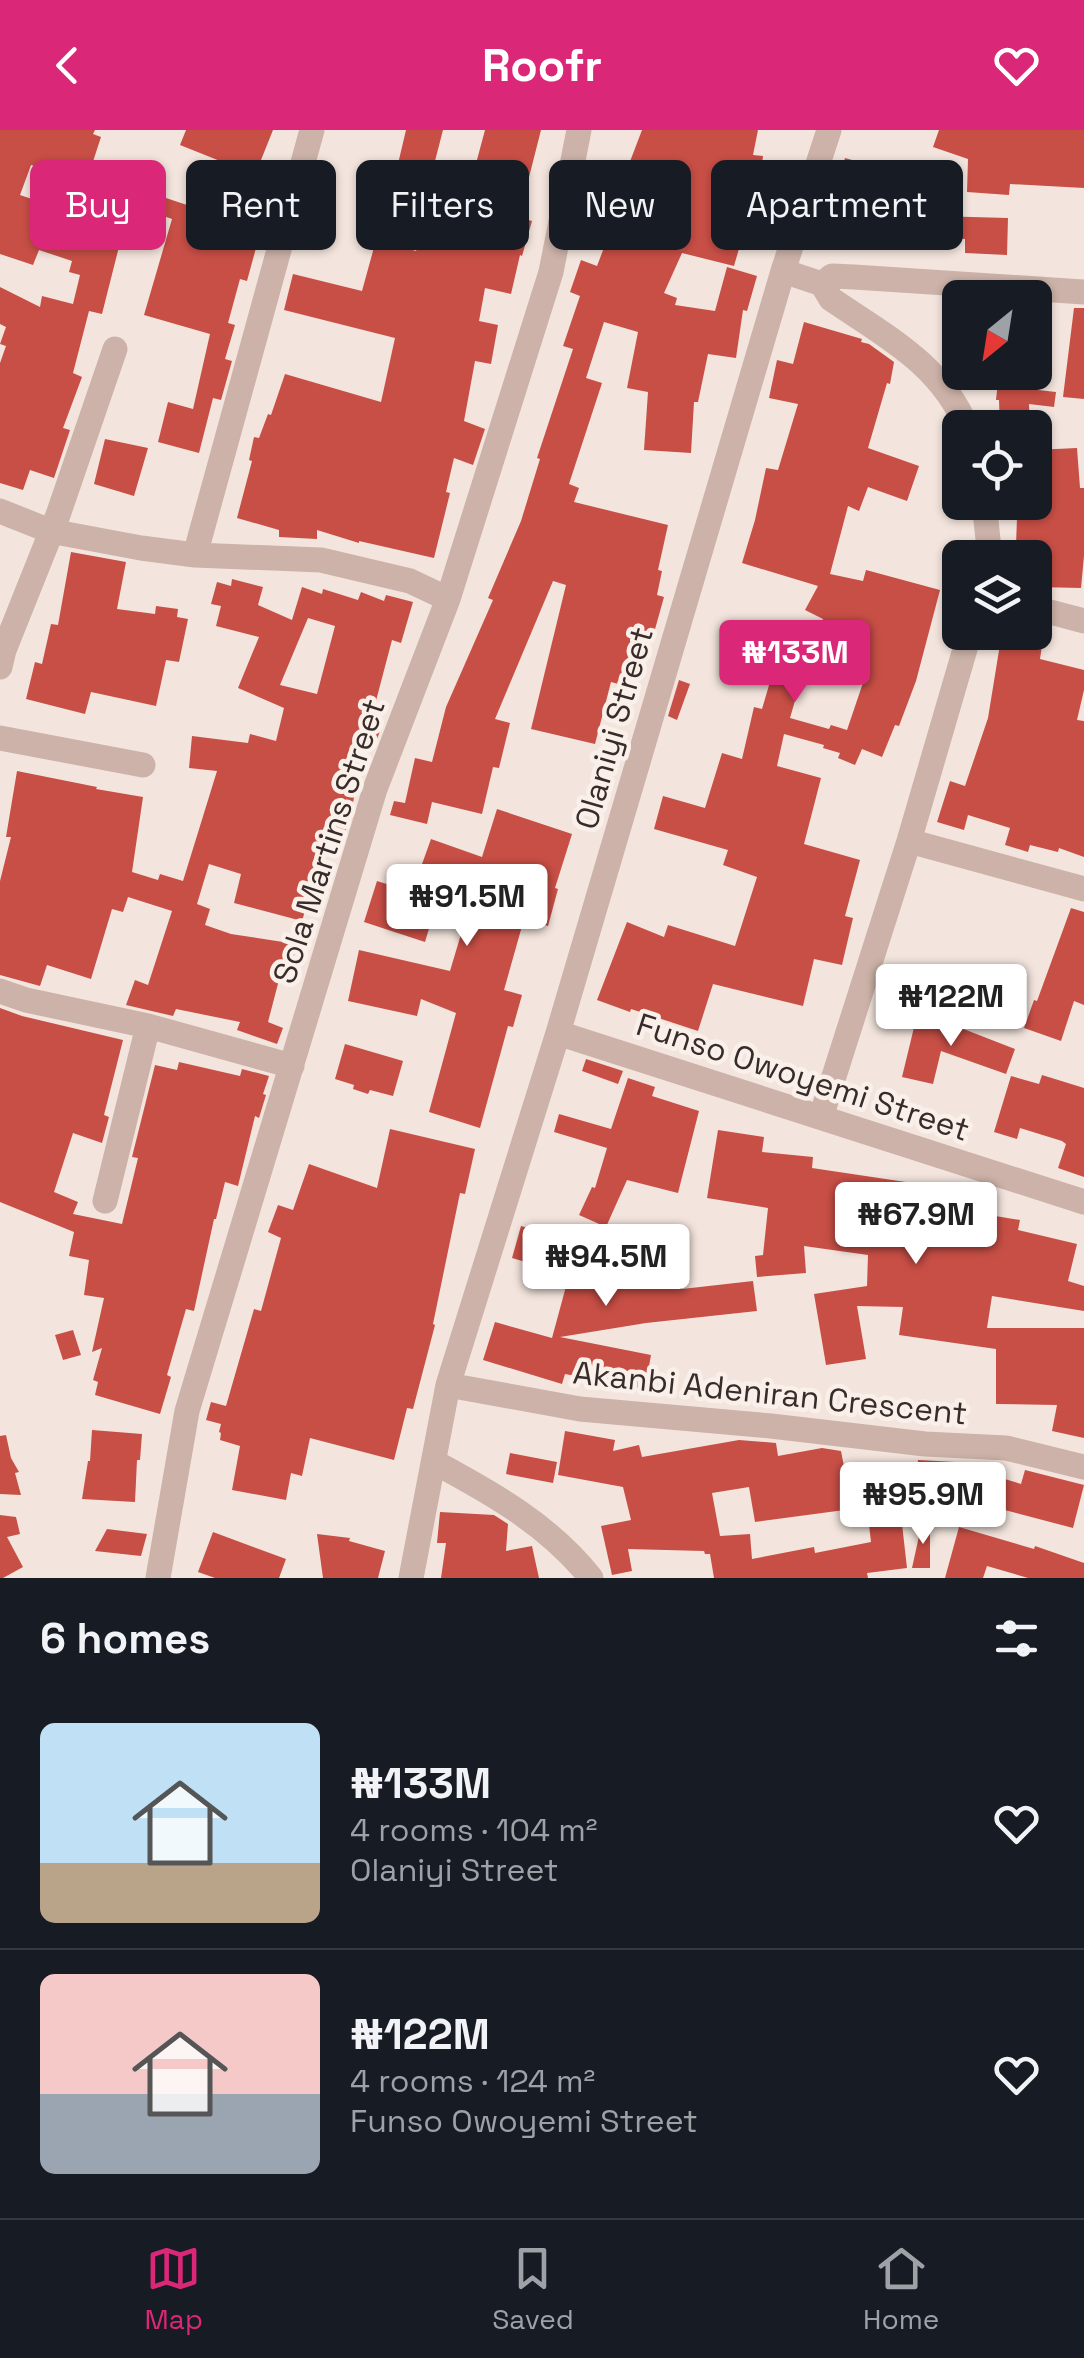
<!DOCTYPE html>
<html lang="en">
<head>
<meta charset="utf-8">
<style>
	body { margin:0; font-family:"Space Grotesk",sans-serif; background:#20242c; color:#f1f3f6; height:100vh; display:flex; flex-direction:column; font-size:38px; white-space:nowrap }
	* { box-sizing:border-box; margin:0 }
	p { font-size:32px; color:#9ea1a6 }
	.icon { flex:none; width:55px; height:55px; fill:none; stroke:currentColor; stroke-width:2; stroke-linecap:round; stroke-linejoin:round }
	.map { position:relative; height:1448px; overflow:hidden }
	.sheet { display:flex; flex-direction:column; background:#171b24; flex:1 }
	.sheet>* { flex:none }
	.top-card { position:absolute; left:30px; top:30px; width:1025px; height:90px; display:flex; gap:20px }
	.needle { width:65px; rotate:210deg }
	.buttons { position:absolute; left:942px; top:150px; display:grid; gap:20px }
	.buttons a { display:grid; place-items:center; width:110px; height:110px; border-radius:15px; background:#171b24; box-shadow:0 2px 8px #0004; font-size:50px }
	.price { position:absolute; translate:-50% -85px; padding:0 22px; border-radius:10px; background:#fff; color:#222; font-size:32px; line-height:65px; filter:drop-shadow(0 2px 5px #0008) }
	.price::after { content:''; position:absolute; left:50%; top:60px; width:30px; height:22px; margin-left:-15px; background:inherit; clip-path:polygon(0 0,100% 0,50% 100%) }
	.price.on { background:#db2777; color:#fff }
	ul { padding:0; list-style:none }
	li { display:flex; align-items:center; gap:30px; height:250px; padding:0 40px }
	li+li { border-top:2px solid #363941 }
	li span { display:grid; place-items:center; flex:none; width:280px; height:200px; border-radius:15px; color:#555 }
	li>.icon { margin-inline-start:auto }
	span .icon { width:120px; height:120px; fill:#fffc; stroke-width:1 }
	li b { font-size:42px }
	h2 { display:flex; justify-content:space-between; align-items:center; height:120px; padding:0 40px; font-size:42px }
	.tag { padding:0 35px; border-radius:15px; background:#171b24; box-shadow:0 2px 8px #0004; font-size:35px; line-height:90px }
	.tag.on { background:#db2777; color:#fff }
	header { display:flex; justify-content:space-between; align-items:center; height:130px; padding:0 40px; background:#db2777; color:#fff; font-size:45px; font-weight:600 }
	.dock { display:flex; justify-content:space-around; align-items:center; height:140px; border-top:2px solid #363941; background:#171b24; font-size:28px; color:#9ea1a6 }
	.dock a { display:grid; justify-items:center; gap:5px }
	.dock .on { color:#db2777 }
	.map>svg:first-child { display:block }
	.building { fill:#c84f46; fill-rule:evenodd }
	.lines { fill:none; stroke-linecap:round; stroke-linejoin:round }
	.minor { stroke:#ccb2a8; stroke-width:25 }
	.labels { text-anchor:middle; stroke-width:9; stroke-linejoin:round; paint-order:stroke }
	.street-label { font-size:32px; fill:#382b29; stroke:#faf0ea }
</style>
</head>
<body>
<header><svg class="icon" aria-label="back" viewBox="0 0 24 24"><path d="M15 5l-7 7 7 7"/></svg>Roofr<svg class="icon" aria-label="heart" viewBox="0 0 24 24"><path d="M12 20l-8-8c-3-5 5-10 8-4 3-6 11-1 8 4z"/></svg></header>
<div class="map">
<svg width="1084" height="1448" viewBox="0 0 1084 1448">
	<rect width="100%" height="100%" fill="#f3e5dd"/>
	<path class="building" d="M 0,0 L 95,0 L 93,4 L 101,7 L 86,53 L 31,35 L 20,65 L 53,76 L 49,87 L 80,98 L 87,70 L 128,81 L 102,184 L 89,181 L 73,243 L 82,247 L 63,298 L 70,300 L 54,348 L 30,340 L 23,360 L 0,353 L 0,233 L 6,216 L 0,214 L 6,197 L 0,194 L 0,157 L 40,177 L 42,166 L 73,174 L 80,145 L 69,142 L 72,131 L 39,120 L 33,135 L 0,124 Z
		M 186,0 L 273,0 L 255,45 L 180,15 Z
		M 406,0 L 443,0 L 427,62 L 492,79 L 500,48 L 474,41 L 485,0 L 541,0 L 525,63 L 527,63 L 521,88 L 532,91 L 522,126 L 520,125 L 511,164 L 485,158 L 479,191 L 498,195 L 491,234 L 475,231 L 464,291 L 485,299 L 473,335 L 454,328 L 446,362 L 450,363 L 434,428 L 359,411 L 359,413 L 317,400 L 317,409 L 279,407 L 279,400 L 237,388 L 252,331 L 249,330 L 254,307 L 259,308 L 268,284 L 271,285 L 285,244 L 381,272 L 395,208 L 284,180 L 293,144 L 362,161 L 376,110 L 416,121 L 426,93 L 360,73 L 368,48 L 393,55 Z
		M 642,0 L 758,0 L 753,25 L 763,26 L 762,34 L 769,36 L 768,42 L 770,42 L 766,65 L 755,63 L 734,136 L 682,123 L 664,163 L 677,168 L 675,175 L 715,181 L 727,137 L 757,146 L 747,181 L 743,180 L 736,228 L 708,224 L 698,272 L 694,272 L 691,323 L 644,320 L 648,262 L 627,258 L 638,202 L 604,192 L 586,248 L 602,253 L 569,354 L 579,358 L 574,372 L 668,395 L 658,440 L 662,441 L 657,465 L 664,467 L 652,510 L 634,505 L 622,555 L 611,552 L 595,614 L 531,599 L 566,455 L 553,451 L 495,589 L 510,593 L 499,638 L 493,637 L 482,684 L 432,672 L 427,694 L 390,685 L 394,671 L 405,673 L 415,628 L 432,632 L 446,577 L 493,470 L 488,468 L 521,391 L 540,329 L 537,328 L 573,219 L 563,216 L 580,166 L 570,162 L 581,130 L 597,136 L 624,65 L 618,63 Z
		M 939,0 L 1084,0 L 1084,58 L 1010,54 L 1009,65 L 967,62 L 968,29 L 933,17 Z
		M 845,28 L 859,32 L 927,38 L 925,58 L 855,52 L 854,54 L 839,50 Z
		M 163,67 L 229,89 L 222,108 L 256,118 L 247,151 L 240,149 L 228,193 L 235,195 L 225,229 L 232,231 L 221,270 L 213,268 L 199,323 L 158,312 L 168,272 L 193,279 L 210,204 L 144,185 L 172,89 L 158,84 Z
		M 863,84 L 1008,88 L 1007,125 L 965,123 L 965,109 L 863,106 Z
		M 1074,178 L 1084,178 L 1084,269 L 1063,267 Z
		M 804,192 L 862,209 L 861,212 L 869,214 L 894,232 L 890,254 L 887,253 L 868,318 L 919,336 L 907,371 L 868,357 L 859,381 L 848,376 L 830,444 L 863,451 L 866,440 L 940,460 L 916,551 L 899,596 L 895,595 L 882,627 L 862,619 L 855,635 L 838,628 L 840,623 L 823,618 L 824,615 L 784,604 L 777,636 L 821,648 L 804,714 L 860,730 L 845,786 L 853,788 L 842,835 L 814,829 L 803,876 L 713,854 L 698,901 L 631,879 L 630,882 L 597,870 L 627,792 L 664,807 L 668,795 L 735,816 L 757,747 L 723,735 L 728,720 L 654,699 L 663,666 L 705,678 L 722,623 L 742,629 L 754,577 L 762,579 L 772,545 L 775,547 L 784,519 L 812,528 L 804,551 L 801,550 L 790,588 L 829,599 L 831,595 L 847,600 L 868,538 L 842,532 L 843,526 L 817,521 L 823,489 L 805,480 L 818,456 L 742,433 L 755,390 L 766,338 L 778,340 L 798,274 L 769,268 L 777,230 L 793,234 Z
		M 998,251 L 1013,253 L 1012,257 L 1056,262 L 1054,277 L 1029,274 L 1030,298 L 1000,298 L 999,270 L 996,270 Z
		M 105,309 L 148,318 L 134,366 L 94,354 Z
		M 1077,318 L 1080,358 L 1084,358 L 1084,426 L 1081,458 L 1035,457 L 1035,415 L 1016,415 L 1017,388 L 1040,389 L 1035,320 Z
		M 71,422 L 126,432 L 117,479 L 155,484 L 156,476 L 178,479 L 177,487 L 188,489 L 179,532 L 166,530 L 156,576 L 91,562 L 85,584 L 26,569 L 35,532 L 42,534 L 51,494 L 58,495 Z
		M 232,449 L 263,457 L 258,475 L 292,490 L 302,457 L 322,464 L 323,459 L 358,470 L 361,462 L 384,471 L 386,465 L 413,472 L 401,513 L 392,510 L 372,586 L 383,593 L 377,609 L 365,603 L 352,679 L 344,706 L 333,703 L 314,763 L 325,768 L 319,787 L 305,781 L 302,791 L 234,773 L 241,744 L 209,734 L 197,774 L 210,779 L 205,795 L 231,804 L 296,814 L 290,848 L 280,846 L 268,892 L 283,898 L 277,914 L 237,900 L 240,892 L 176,879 L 173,886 L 126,875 L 135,850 L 148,855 L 172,781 L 128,767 L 123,782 L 112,779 L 91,849 L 47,835 L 40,856 L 0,845 L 0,751 L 11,707 L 6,707 L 17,641 L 97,657 L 96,659 L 143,667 L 132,742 L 158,750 L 160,744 L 183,751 L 217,641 L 189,638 L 192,606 L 248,613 L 250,604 L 276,611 L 284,578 L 238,558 L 259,507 L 216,496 L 221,476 L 211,474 L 217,452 L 231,456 ZM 308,488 L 335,496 L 317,564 L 280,555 Z
		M 1002,502 L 1044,502 L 1040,529 L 1084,540 L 1084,560 L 1077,590 L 1084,591 L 1084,727 L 1059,718 L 1058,722 L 1030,715 L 1028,722 L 1005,715 L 1010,698 L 968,685 L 964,700 L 937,692 L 950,651 L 965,656 L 988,588 Z
		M 679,550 L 690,554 L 677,590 L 668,586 Z
		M 497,679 L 572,704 L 555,758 L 558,759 L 548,796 L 524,789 L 504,860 L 522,865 L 513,897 L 508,896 L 480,998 L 429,982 L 456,883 L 421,869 L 417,886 L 348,871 L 359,820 L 450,841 L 470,774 L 439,765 L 425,812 L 364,792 L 377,751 L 412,762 L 431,709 L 482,727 Z
		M 1071,778 L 1084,782 L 1084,875 L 1074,871 L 1061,911 L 1024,898 L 1034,870 L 1037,871 Z
		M 0,878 L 22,886 L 123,910 L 104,985 L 109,987 L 102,1013 L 73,1003 L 54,1062 L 78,1072 L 73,1084 L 122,1094 L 138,1028 L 132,1027 L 155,935 L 177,940 L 179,932 L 240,946 L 242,939 L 269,946 L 263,964 L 266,965 L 259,988 L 255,986 L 238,1056 L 225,1052 L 216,1089 L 214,1089 L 194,1181 L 186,1179 L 167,1245 L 171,1247 L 160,1284 L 95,1265 L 98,1252 L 93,1250 L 102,1218 L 92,1222 L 104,1168 L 84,1165 L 89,1130 L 69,1126 L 74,1102 L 0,1072 Z
		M 917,885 L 948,893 L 1015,919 L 1006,944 L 941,921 L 933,954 L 902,947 Z
		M 345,914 L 403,931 L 393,966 L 370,960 L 368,964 L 353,959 L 354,955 L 335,949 Z
		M 586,929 L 623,941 L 618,954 L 582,941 Z
		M 1042,945 L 1084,958 L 1084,1047 L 1058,1038 L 1066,1014 L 1062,1011 L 1020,998 L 1017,1009 L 994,1002 L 1011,946 L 1039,954 Z
		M 628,948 L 655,957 L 652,966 L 699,981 L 678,1063 L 627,1050 L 606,1097 L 579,1085 L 592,1057 L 595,1058 L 607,1018 L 554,1002 L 559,984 L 611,999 Z
		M 390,999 L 475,1019 L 465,1064 L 460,1063 L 433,1194 L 435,1195 L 413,1279 L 407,1278 L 394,1330 L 310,1308 L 302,1346 L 291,1343 L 286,1370 L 232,1360 L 240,1316 L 220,1310 L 221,1303 L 219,1302 L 221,1294 L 206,1290 L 211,1272 L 226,1276 L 254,1179 L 261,1181 L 281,1108 L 268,1102 L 278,1075 L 293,1080 L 309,1034 L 377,1058 Z
		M 718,1000 L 764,1007 L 762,1022 L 813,1027 L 812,1038 L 919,1054 L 918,1062 L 973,1070 L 971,1082 L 1020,1090 L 1018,1100 L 1077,1114 L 1068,1151 L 1084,1156 L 1084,1181 L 992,1166 L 987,1198 L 1084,1198 L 1084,1308 L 1052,1301 L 1057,1275 L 996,1274 L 996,1219 L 899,1205 L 903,1177 L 857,1176 L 866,1229 L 826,1235 L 814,1164 L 867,1156 L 868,1125 L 804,1116 L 806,1143 L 757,1147 L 755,1126 L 763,1125 L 768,1078 L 707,1068 Z
		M 521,1096 L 657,1136 L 665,1114 L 688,1118 L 682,1159 L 753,1151 L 757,1181 L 646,1193 L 560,1207 L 651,1225 L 645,1259 L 565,1244 L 562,1254 L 483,1230 L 495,1192 L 552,1208 L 568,1149 L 565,1148 L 566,1144 L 512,1128 Z
		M 73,1200 L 81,1225 L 63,1230 L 55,1205 Z
		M 92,1300 L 142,1304 L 140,1330 L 137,1330 L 135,1372 L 82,1369 L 88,1331 L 90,1331 Z
		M 565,1301 L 615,1310 L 613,1321 L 639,1315 L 642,1327 L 739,1310 L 776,1313 L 778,1326 L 822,1318 L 841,1321 L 846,1347 L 850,1346 L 851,1355 L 897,1350 L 907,1438 L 867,1443 L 868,1448 L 714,1448 L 710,1424 L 705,1424 L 704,1421 L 628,1419 L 632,1441 L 612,1445 L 601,1396 L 631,1390 L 623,1357 L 558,1345 ZM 749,1357 L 755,1392 L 867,1377 L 871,1412 L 815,1423 L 814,1417 L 752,1429 L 750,1404 L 720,1406 L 712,1363 Z
		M 6,1305 L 11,1328 L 19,1342 L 15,1343 L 21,1365 L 0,1364 L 0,1306 Z
		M 510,1323 L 557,1332 L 553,1353 L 506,1344 Z
		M 918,1330 L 955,1332 L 955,1334 L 1021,1354 L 1025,1340 L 1084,1355 L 1073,1398 L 929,1360 L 932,1347 L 916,1344 Z
		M 440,1382 L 494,1385 L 508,1394 L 506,1421 L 532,1416 L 539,1448 L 441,1448 L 446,1413 L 437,1413 Z
		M 0,1385 L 16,1387 L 20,1404 L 7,1407 L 23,1437 L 3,1448 L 0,1448 Z
		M 923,1388 L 930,1389 L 930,1438 L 912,1438 Z
		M 959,1397 L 1034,1419 L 1035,1416 L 1084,1433 L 1084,1448 L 1028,1448 L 987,1436 L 983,1448 L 945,1448 Z
		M 107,1399 L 147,1404 L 141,1426 L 95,1421 Z
		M 213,1402 L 286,1429 L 279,1448 L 215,1448 L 198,1442 Z
		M 317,1404 L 350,1408 L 349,1411 L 385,1421 L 378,1448 L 323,1448 Z"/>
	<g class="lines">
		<path class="minor" d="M 783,141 L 822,154 L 832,146 L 854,147 L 1084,162
			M 822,154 L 831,169 C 885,206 941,234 967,298
			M 984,372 L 990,428
			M 0,381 L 50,401 L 141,418 L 195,425 L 321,430 L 410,451 L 448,469
			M 195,425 L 312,0
			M 1035,478 L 1084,491
			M 0,537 L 4,520 L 58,385 L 115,219
			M 0,608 L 143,635
			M 909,711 L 1084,759
			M 0,861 L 26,870 L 148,896 L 292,936
			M 558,903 L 1084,1072
			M 821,987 L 909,711 L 970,502
			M 105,1071 L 148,896
			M 448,1255 L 580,1279 L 771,1296 L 925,1314 L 1006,1318 L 1084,1337
			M 434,1332 C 492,1363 549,1395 591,1448
			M 158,1448 L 187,1281 L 375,659 L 448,469 L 551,142 L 579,0
			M 411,1448 L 448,1255 L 558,903 L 783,141 L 829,0"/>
	</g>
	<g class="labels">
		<g class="street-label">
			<text transform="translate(614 598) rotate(-74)" y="11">Olaniyi Street</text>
			<text transform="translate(329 711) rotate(-72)" y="11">Sola Martins Street</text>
			<text transform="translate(803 947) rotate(18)" y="11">Funso Owoyemi Street</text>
			<text transform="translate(770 1263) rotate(6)" y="11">Akanbi Adeniran Crescent</text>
		</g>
	</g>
</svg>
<div class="buttons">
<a><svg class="needle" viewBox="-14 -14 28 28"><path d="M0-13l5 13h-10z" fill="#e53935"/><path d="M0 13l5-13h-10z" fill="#9ea1a6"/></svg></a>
<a><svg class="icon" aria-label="locate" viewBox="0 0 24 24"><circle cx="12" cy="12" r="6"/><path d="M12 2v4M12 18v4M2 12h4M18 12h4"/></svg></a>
<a><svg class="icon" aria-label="layers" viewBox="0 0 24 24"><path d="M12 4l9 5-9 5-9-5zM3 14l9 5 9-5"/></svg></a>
</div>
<b class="price on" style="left:795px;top:575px">₦133M</b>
<b class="price" style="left:467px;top:819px">₦91.5M</b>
<b class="price" style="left:951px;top:919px">₦122M</b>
<b class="price" style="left:916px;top:1137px">₦67.9M</b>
<b class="price" style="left:606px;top:1179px">₦94.5M</b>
<b class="price" style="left:923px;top:1417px">₦95.9M</b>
<div class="top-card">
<a class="tag on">Buy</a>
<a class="tag">Rent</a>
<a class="tag">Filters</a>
<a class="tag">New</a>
<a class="tag">Apartment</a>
</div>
</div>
<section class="sheet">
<h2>6 homes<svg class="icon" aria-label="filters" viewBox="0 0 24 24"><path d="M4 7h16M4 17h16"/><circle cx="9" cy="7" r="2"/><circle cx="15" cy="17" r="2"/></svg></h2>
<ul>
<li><span style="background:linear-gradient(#bfe0f5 70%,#b9a48a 0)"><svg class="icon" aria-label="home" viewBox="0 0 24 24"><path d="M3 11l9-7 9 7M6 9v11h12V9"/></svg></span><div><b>₦133M</b><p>4 rooms · 104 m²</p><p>Olaniyi Street</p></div><svg class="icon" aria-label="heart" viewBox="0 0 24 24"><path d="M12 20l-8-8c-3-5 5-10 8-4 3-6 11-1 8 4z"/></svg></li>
<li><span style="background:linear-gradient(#f6c9c9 60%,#9aa5b1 0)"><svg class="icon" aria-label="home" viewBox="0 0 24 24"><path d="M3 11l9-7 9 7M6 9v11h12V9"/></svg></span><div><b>₦122M</b><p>4 rooms · 124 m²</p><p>Funso Owoyemi Street</p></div><svg class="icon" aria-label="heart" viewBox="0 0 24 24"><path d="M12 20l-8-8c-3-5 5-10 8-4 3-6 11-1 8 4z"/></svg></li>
</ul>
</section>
<nav class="dock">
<a class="on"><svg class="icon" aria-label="map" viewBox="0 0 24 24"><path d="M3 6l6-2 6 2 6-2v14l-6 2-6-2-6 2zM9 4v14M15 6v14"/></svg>Map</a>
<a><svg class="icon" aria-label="saved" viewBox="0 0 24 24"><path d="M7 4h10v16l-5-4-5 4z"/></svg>Saved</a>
<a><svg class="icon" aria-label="home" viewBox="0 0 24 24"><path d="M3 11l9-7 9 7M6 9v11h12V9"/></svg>Home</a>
</nav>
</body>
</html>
